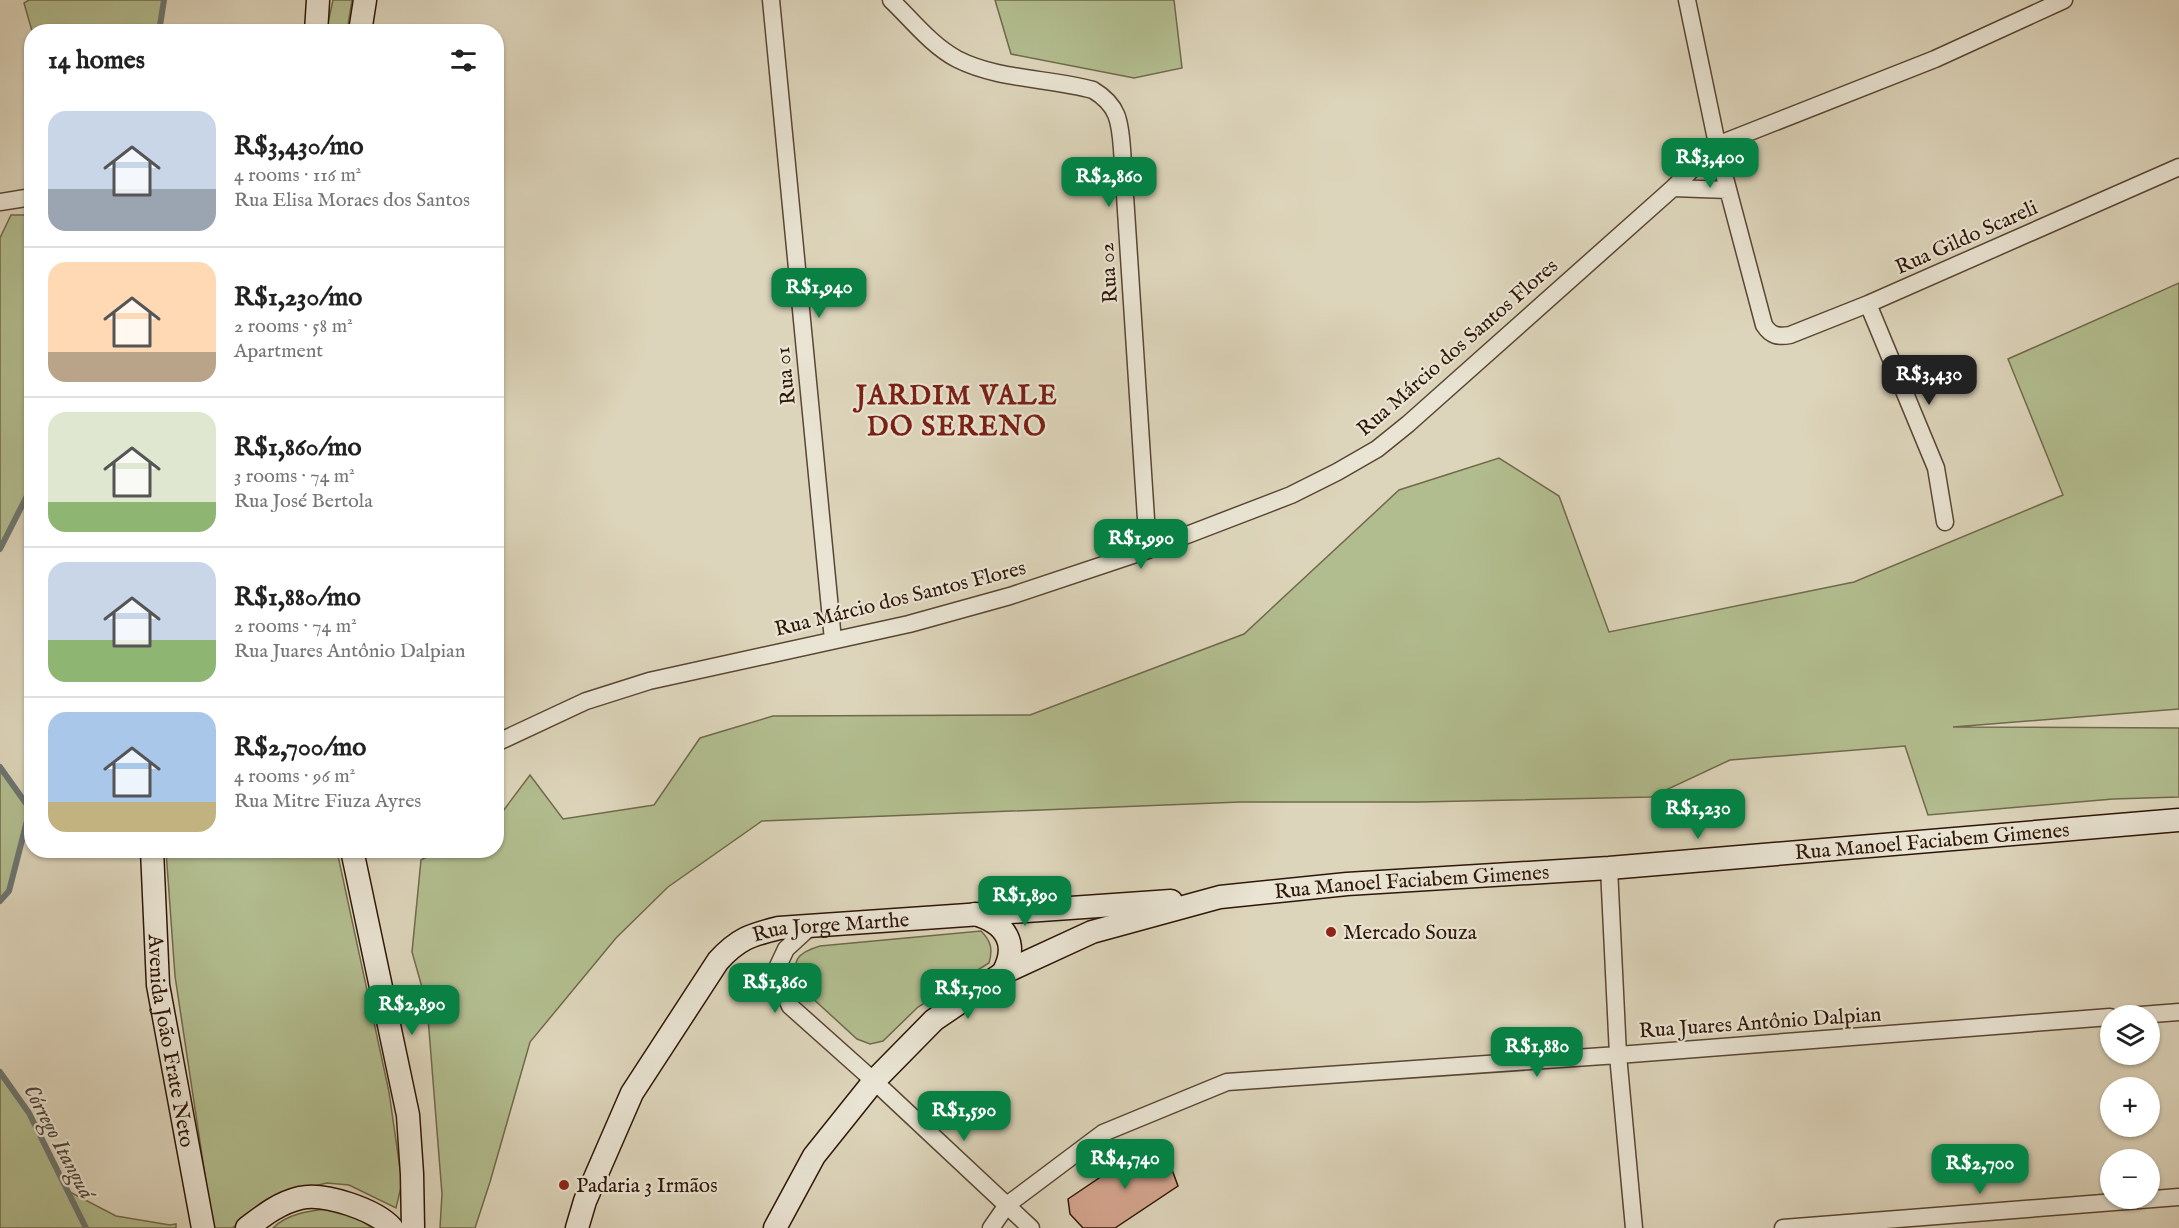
<!DOCTYPE html>
<html lang="en">
<head>
<meta charset="utf-8">
<style>
	body { margin:0; font-family:"IM FELL English",serif; background:#f2f2f2; color:#222; height:100vh; display:flex; flex-direction:column; font-size:22px; white-space:nowrap }
	* { box-sizing:border-box; margin:0 }
	p { font-size:20px; color:#767676 }
	.icon { flex:none; width:33px; height:33px; fill:none; stroke:currentColor; stroke-width:2; stroke-linecap:round; stroke-linejoin:round }
	.map { position:relative; flex:1; overflow:hidden }
	.drawer { position:absolute; left:24px; top:24px; width:480px; height:834px; display:flex; flex-direction:column; background:#fff; border-radius:24px; box-shadow:0 2px 4px #0004 }
	.drawer>* { flex:none }
	.fabs { position:absolute; left:2100px; top:1005px; display:grid; gap:12px }
	.fabs a { display:grid; place-items:center; width:60px; height:60px; border-radius:50%; background:#fff; box-shadow:0 2px 4px #0004; font-size:30px }
	.price { position:absolute; translate:-50% -51px; padding:0 14px; border-radius:12px; background:#0b8043; color:#fff; font-size:20px; line-height:39px; filter:drop-shadow(0 2px 3px #0008) }
	.price::after { content:''; position:absolute; left:50%; top:36px; width:18px; height:14px; margin-left:-9px; background:inherit; clip-path:polygon(0 0,100% 0,50% 100%) }
	.price.active { background:#222; color:#fff }
	ul { padding:0; list-style:none }
	li { display:flex; align-items:center; gap:18px; height:150px; padding:0 24px }
	li+li { border-top:2px solid #e0e0e0 }
	li span { display:grid; place-items:center; flex:none; width:168px; height:120px; border-radius:18px; color:#555 }
	li>.icon { margin-inline-start:auto }
	span .icon { width:72px; height:72px; fill:#fffc; stroke-width:1 }
	li b { font-size:26px }
	h2 { display:flex; justify-content:space-between; align-items:center; height:72px; padding:0 24px; font-size:26px }
	.map>svg:first-child { display:block }
	.green { fill:#b2bd8f; stroke:#706a4b; stroke-width:1.5 }
	.lines { fill:none; stroke-linecap:round; stroke-linejoin:round }
	.stream { stroke:#6c7772; stroke-width:6 }
	.building { fill:#d4a58e; stroke:#2f1607; stroke-width:1.5 }
	.street-casing { stroke:#5a4634; stroke-width:19 }
	.secondary-casing { stroke:#2f1607; stroke-width:25 }
	.street { stroke:#e9e4d3; stroke-width:16 }
	.secondary { stroke:#e9e4d3; stroke-width:22 }
	.poi-dot { fill:#8f2418; stroke:#e9e4d3; stroke-width:2 }
	.labels { text-anchor:middle; stroke-width:4.5; stroke-linejoin:round; paint-order:stroke }
	.street-label { font-size:21px; fill:#2f1607; stroke:#e9e4d3 }
	.poi-label { font-size:21px; fill:#2f1607; stroke:#e9e4d3; text-anchor:start }
	.water-label { font-size:22px; font-style:italic; fill:#4e463c; stroke:#e9e4d3 }
	.district-label { font-size:27px; font-weight:bold; letter-spacing:1.5px; fill:#7a1f14; stroke:#e9e4d3 }
</style>
</head>
<body>
<div class="map">
<svg width="2179" height="1228" viewBox="0 0 2179 1228">
	<rect width="100%" height="100%" fill="#ddd5bb"/>
	<filter id="stains"><feTurbulence type="fractalNoise" baseFrequency=".00333" numOctaves="4"/><feColorMatrix values="0 0 0 0 .2 0 0 0 0 .09 0 0 0 0 .02 0 0 0 .5 -.17"/></filter>
	<radialGradient id="worn" r=".72"><stop offset=".6" stop-color="#630" stop-opacity="0"/><stop offset="1" stop-color="#630" stop-opacity=".3"/></radialGradient>
	<path class="green" d="M 29,0 L 164,0 L 159,32 L 32,31 L 24,3 Z
		M 333,0 L 352,0 L 347,31 L 326,32 Z
		M 995,0 L 1174,0 L 1182,68 L 1134,78 L 1011,54 Z
		M 11,215 L 31,215 L 31,486 L 0,549 L 0,238 Z
		M 2179,283 L 2179,709 L 1953,727 L 2179,728 L 2179,797 L 2113,799 L 1928,815 L 1905,746 L 1730,760 L 1651,797 L 1419,802 L 1240,802 L 762,821 L 668,887 L 616,938 L 530,1042 L 490,1182 L 475,1228 L 440,1228 L 442,1194 L 427,1005 L 412,952 L 421,860 L 438,851 L 496,850 L 497,819 L 530,775 L 563,819 L 654,805 L 700,738 L 773,716 L 1030,715 L 1244,634 L 1399,490 L 1499,458 L 1559,496 L 1609,632 L 1854,582 L 2063,495 L 2008,359 Z
		M 0,767 L 30,809 L 9,891 L 0,901 Z
		M 166,851 L 337,851 L 389,1092 L 402,1183 L 396,1208 L 349,1185 L 327,1183 L 301,1189 L 232,1228 L 213,1228 L 175,976 Z
		M 981,931 C 991,941 993,949 989,963 L 918,1007 L 883,1041 L 870,1044 L 857,1039 L 798,985 C 791,961 796,953 820,946 Z
		M 0,1072 L 29,1113 L 66,1190 L 116,1216 L 170,1225 L 176,1224 L 176,1228 L 0,1228 Z
		M 327,1209 L 349,1212 L 372,1228 L 273,1228 C 287,1214 308,1211 327,1209 Z"/>
	<g class="lines">
		<path class="stream" d="M 159,32 L 164,0
			M 0,549 L 32,486
			M 0,767 L 30,809 L 9,891 L 0,901
			M 0,1072 L 29,1113 L 86,1228"/>
	</g>
	<path class="building" d="M 1154,1141 L 1164,1148 L 1178,1186 L 1115,1228 L 1083,1228 L 1070,1214 L 1068,1199 Z"/>
	<g class="lines">
		<g class="street-casing">
			<path id="street" d="M 771,0 L 833,640
				M 891,0 C 912,20 931,45 957,59 C 998,80 1050,78 1093,90 C 1118,105 1120,121 1122,149 L 1148,550
				M 1687,0 L 1721,163 L 1764,325 C 1771,336 1778,337 1790,335 L 1868,304 L 2179,167
				M 1728,190 L 1673,188 L 1717,145 L 1935,59 L 2064,0
				M 0,202 L 32,197
				M 1868,304 L 1936,468 L 1945,522
				M 496,743 L 586,701 L 649,681 L 909,624 L 1010,596 L 1148,550 L 1291,495 L 1337,472 L 1377,449 L 1408,424 L 1673,188
				M 1609,868 L 1618,1055 L 1634,1228
				M 811,926 L 786,949 L 778,966 L 779,982 L 790,1006 L 874,1081 L 1031,1228
				M 2128,1016 L 2179,1012
				M 991,1228 L 1007,1205 L 1103,1133 L 1227,1082 L 1618,1055 L 2110,1017
				M 1783,1228 L 2179,1197"/>
		</g>
		<g class="secondary-casing">
			<g id="secondary">
				<path d="M 316,32 L 318,0"/>
				<path d="M 360,32 L 365,0"/>
				<path id="s1" d="M 152,850 L 158,985 L 203,1228"/>
				<path d="M 352,850 L 408,1115 L 412,1174 L 413,1228"/>
				<path d="M 975,914 C 1006,923 1019,944 1003,973"/>
				<path d="M 247,1228 C 264,1215 279,1203 300,1198 C 324,1192 376,1210 392,1228"/>
				<path id="s2" d="M 577,1228 L 585,1201 L 632,1093 L 718,961 C 738,939 750,935 779,928 L 1171,901"/>
				<path id="s3" d="M 775,1228 L 814,1156 L 874,1081 L 934,1020 L 1003,973 L 1092,932 L 1220,897 L 1347,884 L 1609,868 L 2179,820"/>
			</g>
		</g>
		<use href="#street" class="street"/>
		<use href="#secondary" class="secondary"/>
	</g>
	<g class="poi-dot">
		<circle cx="1331" cy="932" r="6"/>
		<circle cx="564" cy="1185" r="6"/>
	</g>
	<g class="labels">
		<g class="street-label">
			<text transform="translate(1966 237) rotate(-24)" y="7">Rua Gildo Scareli</text>
			<text transform="translate(1108 273) rotate(-94)" y="7">Rua 02</text>
			<text transform="translate(1457 347) rotate(-41)" y="7">Rua Márcio dos Santos Flores</text>
			<text transform="translate(785 376) rotate(-96)" y="7">Rua 01</text>
			<text transform="translate(900 598) rotate(-14)" y="7">Rua Márcio dos Santos Flores</text>
			<text dy="7" stroke="none"><textPath href="#s3" startOffset="1292">Rua Manoel Faciabem Gimenes</textPath></text>
			<text dy="7" stroke="none"><textPath href="#s3" startOffset="770">Rua Manoel Faciabem Gimenes</textPath></text>
			<text dy="7" stroke="none"><textPath href="#s2" startOffset="426">Rua Jorge Marthe</textPath></text>
			<text transform="translate(1760 1022) rotate(-4)" y="7">Rua Juares Antônio Dalpian</text>
			<text dy="7" stroke="none"><textPath href="#s1" startOffset="192">Avenida João Frate Neto</textPath></text>
		</g>
		<g class="poi-label">
			<text x="1343" y="939">Mercado Souza</text>
			<text x="576" y="1192">Padaria 3 Irmãos</text>
		</g>
		<g class="water-label">
			<text transform="translate(60 1141) rotate(62)" y="8">Córrego Itanguá</text>
		</g>
		<g class="district-label">
			<text x="957" y="404">JARDIM VALE<tspan x="957" dy="31">DO SERENO</tspan></text>
		</g>
	</g>
	<rect width="100%" height="100%" filter="url(#stains)"/>
	<rect width="100%" height="100%" fill="url(#worn)"/>
</svg>
<div class="fabs">
<a><svg class="icon" aria-label="layers" viewBox="0 0 24 24"><path d="M12 4l9 5-9 5-9-5zM3 14l9 5 9-5"/></svg></a>
<a>+</a>
<a>−</a>
</div>
<b class="price" style="left:1710px;top:189px">R$3,400</b>
<b class="price" style="left:1109px;top:208px">R$2,860</b>
<b class="price" style="left:819px;top:319px">R$1,940</b>
<b class="price active" style="left:1929px;top:406px">R$3,430</b>
<b class="price" style="left:1141px;top:570px">R$1,990</b>
<b class="price" style="left:1698px;top:840px">R$1,230</b>
<b class="price" style="left:1025px;top:927px">R$1,890</b>
<b class="price" style="left:775px;top:1014px">R$1,860</b>
<b class="price" style="left:968px;top:1020px">R$1,700</b>
<b class="price" style="left:412px;top:1036px">R$2,890</b>
<b class="price" style="left:1537px;top:1078px">R$1,880</b>
<b class="price" style="left:964px;top:1142px">R$1,590</b>
<b class="price" style="left:1125px;top:1190px">R$4,740</b>
<b class="price" style="left:1980px;top:1195px">R$2,700</b>
<section class="drawer">
<h2>14 homes<svg class="icon" aria-label="filters" viewBox="0 0 24 24"><path d="M4 7h16M4 17h16"/><circle cx="9" cy="7" r="2"/><circle cx="15" cy="17" r="2"/></svg></h2>
<ul>
<li><span style="background:linear-gradient(#c9d6e8 65%,#9aa5b1 0)"><svg class="icon" aria-label="home" viewBox="0 0 24 24"><path d="M3 11l9-7 9 7M6 9v11h12V9"/></svg></span><div><b>R$3,430/mo</b><p>4 rooms · 116 m²</p><p>Rua Elisa Moraes dos Santos</p></div></li>
<li><span style="background:linear-gradient(#ffd9b3 75%,#b9a48a 0)"><svg class="icon" aria-label="home" viewBox="0 0 24 24"><path d="M3 11l9-7 9 7M6 9v11h12V9"/></svg></span><div><b>R$1,230/mo</b><p>2 rooms · 58 m²</p><p>Apartment</p></div></li>
<li><span style="background:linear-gradient(#dfe7d0 75%,#8fb573 0)"><svg class="icon" aria-label="home" viewBox="0 0 24 24"><path d="M3 11l9-7 9 7M6 9v11h12V9"/></svg></span><div><b>R$1,860/mo</b><p>3 rooms · 74 m²</p><p>Rua José Bertola</p></div></li>
<li><span style="background:linear-gradient(#c9d6e8 65%,#8fb573 0)"><svg class="icon" aria-label="home" viewBox="0 0 24 24"><path d="M3 11l9-7 9 7M6 9v11h12V9"/></svg></span><div><b>R$1,880/mo</b><p>2 rooms · 74 m²</p><p>Rua Juares Antônio Dalpian</p></div></li>
<li><span style="background:linear-gradient(#a9c7e8 75%,#c2b280 0)"><svg class="icon" aria-label="home" viewBox="0 0 24 24"><path d="M3 11l9-7 9 7M6 9v11h12V9"/></svg></span><div><b>R$2,700/mo</b><p>4 rooms · 96 m²</p><p>Rua Mitre Fiuza Ayres</p></div></li>
</ul>
</section>
</div>
</body>
</html>
